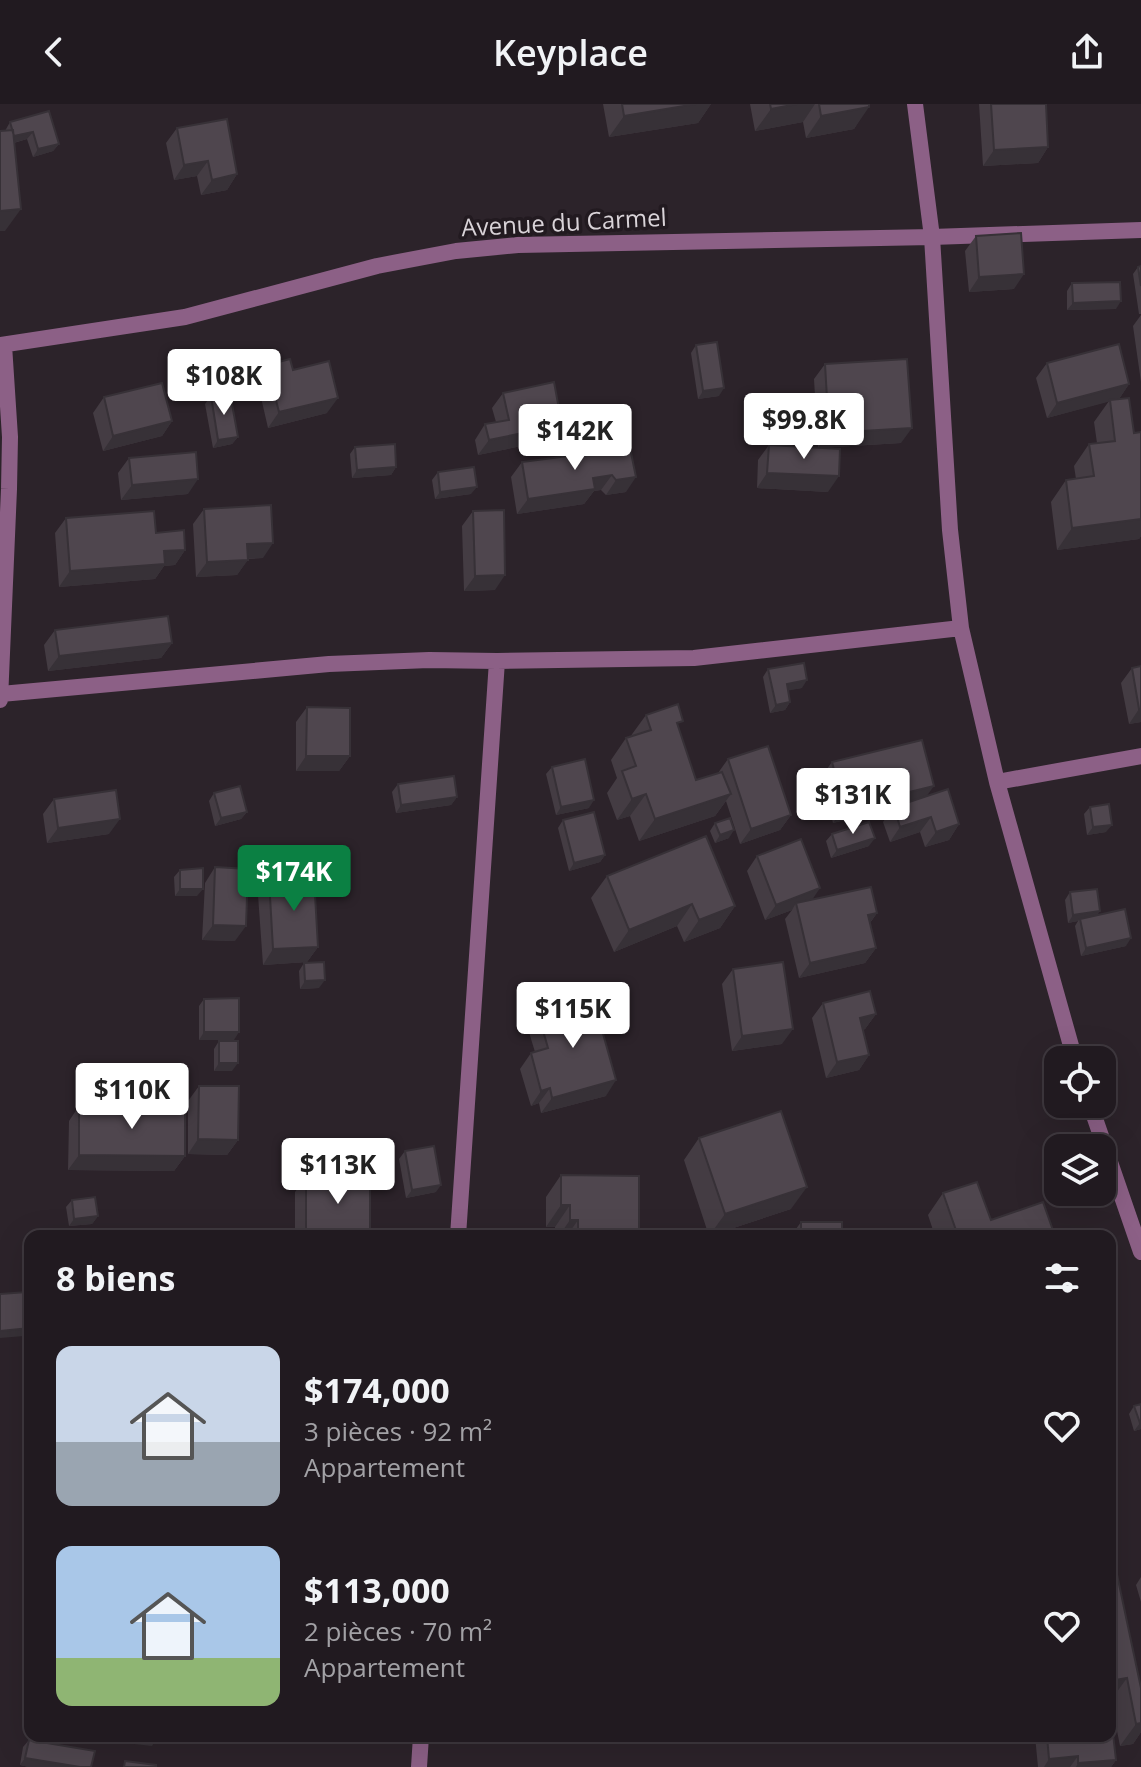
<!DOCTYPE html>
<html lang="fr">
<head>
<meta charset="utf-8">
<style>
	body { margin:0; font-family:"Open Sans",sans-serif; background:#292329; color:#f1f3f6; height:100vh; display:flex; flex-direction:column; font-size:30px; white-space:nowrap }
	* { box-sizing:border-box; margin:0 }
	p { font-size:26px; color:#a2a1a5 }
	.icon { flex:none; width:44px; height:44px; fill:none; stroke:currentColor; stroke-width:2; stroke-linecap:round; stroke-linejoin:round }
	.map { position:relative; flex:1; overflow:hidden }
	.sheet { position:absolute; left:24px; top:1126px; width:1092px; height:512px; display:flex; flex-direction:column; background:#211a20; border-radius:16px; box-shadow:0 8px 32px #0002,0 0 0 2px #3e383e }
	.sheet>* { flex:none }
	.buttons { position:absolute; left:1044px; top:942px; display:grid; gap:16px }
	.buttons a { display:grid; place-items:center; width:72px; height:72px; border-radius:16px; background:#211a20; box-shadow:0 8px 32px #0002,0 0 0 2px #3e383e; font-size:40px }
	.price { position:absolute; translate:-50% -68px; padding:0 18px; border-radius:8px; background:#fff; color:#222; font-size:26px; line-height:52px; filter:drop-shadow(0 2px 4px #0008) }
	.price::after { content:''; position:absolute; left:50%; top:48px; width:24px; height:18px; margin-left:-12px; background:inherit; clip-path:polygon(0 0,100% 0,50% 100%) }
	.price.active { background:#0b8043; color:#fff }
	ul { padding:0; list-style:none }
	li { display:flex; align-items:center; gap:24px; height:200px; padding:0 32px }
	li span { display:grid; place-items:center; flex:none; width:224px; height:160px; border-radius:16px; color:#555 }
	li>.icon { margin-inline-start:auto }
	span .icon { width:96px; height:96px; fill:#fffc; stroke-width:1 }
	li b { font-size:34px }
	h2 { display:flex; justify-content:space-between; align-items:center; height:96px; padding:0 32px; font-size:34px }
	header { display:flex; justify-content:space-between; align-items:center; height:104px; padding:0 32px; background:#211a20; font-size:36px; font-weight:600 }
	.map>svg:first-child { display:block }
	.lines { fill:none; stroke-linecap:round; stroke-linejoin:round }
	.minor { stroke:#8c6086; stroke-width:16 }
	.wall { fill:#443c43 }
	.shaded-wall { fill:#373137 }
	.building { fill:#4f464e; stroke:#373137; stroke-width:2 }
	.labels { text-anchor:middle; stroke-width:7; stroke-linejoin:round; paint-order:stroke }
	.street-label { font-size:24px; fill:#d9d3d8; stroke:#221a20 }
</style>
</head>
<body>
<header><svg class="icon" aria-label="back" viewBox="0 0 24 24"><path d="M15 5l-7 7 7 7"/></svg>Keyplace<svg class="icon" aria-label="share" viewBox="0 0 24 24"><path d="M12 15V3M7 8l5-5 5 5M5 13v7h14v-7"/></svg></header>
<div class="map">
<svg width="1141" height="1663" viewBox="0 0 1141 1663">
	<rect width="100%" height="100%" fill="#2c232a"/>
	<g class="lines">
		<path class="minor" d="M 915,0 L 932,133 L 950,426 L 961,524 L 997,678 L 1075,956
			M 0,241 L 185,213 L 377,162 L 456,147 L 518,141 L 932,133 L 1141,126
			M 1,590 L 329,560 L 429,556 L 497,557 L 694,554 L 961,524
			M 0,596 L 9,385 L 10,333 L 4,241
			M 997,678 L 1141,652
			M 1090,1000 L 1141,1148
			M 458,1132 L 497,557
			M 419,1663 L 421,1632"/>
	</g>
	<path class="wall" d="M 603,0 L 711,0 L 698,19 L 609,33 Z
		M 750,0 L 869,0 L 854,25 L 806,34 L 803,18 L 755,27 Z
		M 979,0 L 1046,0 L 1048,43 L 1038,59 L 983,62 Z
		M 10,18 L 59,40 L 53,47 L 33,53 L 27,35 L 14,39 L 5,127 L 0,127 L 0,27 L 5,27 Z
		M 177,24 L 237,70 L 227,86 L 201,91 L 197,72 L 174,76 L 166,39 Z
		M 976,132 L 1014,185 L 969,188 L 965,147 Z
		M 1141,162 L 1141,210 L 1139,210 L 1133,170 L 1138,163 Z
		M 1072,179 L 1116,205 L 1067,206 L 1067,187 Z
		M 1141,211 L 1141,278 L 1133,222 Z
		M 696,241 L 719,292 L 698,295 L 691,249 Z
		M 1047,259 L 1129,280 L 1119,295 L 1134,329 L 1141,328 L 1141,432 L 1139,435 L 1057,446 L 1051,398 L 1066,376 L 1076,375 L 1074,362 L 1089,340 L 1097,339 L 1094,318 L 1109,297 L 1047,314 L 1036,274 Z
		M 825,260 L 901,339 L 819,344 L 828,388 L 757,384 L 758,356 L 769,341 L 818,344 L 814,275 Z
		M 267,261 L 293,266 L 327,309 L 268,324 L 257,276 Z
		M 503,289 L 551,336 L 478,351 L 475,336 L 485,320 L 496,318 L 492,304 Z
		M 211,292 L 238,333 L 232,340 L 213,344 L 205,300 Z
		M 104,293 L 172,317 L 162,332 L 103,347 L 93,309 Z
		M 355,343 L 396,363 L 391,371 L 352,374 L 350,350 Z
		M 630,344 L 626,388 L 606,391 L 601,386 L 594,387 L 584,400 L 517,410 L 511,373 L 522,358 Z
		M 129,354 L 188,390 L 121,396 L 118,369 Z
		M 438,368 L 471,390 L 435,395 L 432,376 Z
		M 204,405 L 263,454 L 248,455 L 237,471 L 196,473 L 193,420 Z
		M 473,407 L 495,486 L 464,487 L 462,422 Z
		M 66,414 L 185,446 L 175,461 L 164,462 L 155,475 L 59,483 L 55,429 Z
		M 55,526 L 172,539 L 161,554 L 48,567 L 44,541 Z
		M 1132,564 L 1141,618 L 1129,620 L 1121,579 Z
		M 768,565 L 802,584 L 788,586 L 790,598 L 785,606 L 770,609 L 763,573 Z
		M 307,603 L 350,652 L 339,667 L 296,667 L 296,618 Z
		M 646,611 L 679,624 L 696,676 L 718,669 L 728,655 L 791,711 L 780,726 L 740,740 L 726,697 L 715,712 L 639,737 L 630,712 L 617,716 L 607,689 L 617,674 L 611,656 L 626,634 L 630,633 Z
		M 832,658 L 926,692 L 959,720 L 949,736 L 925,743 L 920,728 L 890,738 L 883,718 L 893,704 L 833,719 L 821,673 Z
		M 552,663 L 589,704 L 556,711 L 546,670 Z
		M 398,680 L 457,693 L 451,701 L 396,709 L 392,688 Z
		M 214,689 L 247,708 L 241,715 L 215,722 L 209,697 Z
		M 54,695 L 109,730 L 47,739 L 43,710 Z
		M 1090,703 L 1106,728 L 1087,731 L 1084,710 Z
		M 563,716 L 605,751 L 600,758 L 569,767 L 558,724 Z
		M 715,719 L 729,734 L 715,739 L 710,727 Z
		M 832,730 L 869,742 L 831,754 L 826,737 Z
		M 757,752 L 812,796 L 877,809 L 870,819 L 876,844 L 865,859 L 799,874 L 785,815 L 792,806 L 765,816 L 747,767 Z
		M 215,763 L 235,837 L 202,836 L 205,779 Z
		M 180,766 L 197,792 L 175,792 L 174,773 Z
		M 607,772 L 735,802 L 720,824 L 684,838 L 677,822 L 614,848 L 591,794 Z
		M 269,775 L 318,843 L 307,858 L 263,861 L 258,791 Z
		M 1070,788 L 1098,811 L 1126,842 L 1081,852 L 1075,822 L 1078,817 L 1068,819 L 1065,796 Z
		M 304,859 L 319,884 L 300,885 L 299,867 Z
		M 733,865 L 782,940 L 732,947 L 722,880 Z
		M 204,895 L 234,936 L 199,936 L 199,902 Z
		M 823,899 L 876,910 L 865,925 L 863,926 L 869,951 L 859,966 L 826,974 L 812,914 Z
		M 538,909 L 606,992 L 541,1009 L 539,999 L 531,1002 L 520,965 L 531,949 L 535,948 L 528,925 Z
		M 219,937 L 232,967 L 214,967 L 214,945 Z
		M 199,982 L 238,1036 L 227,1051 L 188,1050 L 188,997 Z
		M 79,1002 L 185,1052 L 174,1067 L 68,1066 L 69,1017 Z
		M 699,1034 L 791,1105 L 709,1132 L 684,1056 Z
		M 405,1047 L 436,1088 L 406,1094 L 399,1055 Z
		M 561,1071 L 639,1132 L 555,1132 L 555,1123 L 546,1123 L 546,1093 Z
		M 306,1073 L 370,1132 L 295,1132 L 295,1088 Z
		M 943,1089 L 991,1116 L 1055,1132 L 935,1132 L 928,1111 Z
		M 72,1096 L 98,1112 L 92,1120 L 69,1122 L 66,1103 Z
		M 801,1118 L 842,1132 L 791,1132 Z
		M 1141,1300 L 1141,1325 L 1134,1327 L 1129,1310 L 1134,1302 Z
		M 1110,1462 L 1141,1584 L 1141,1628 L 1133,1640 L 1120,1642 L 1111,1596 Z
		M 1141,1473 L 1141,1498 L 1136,1481 Z
		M 1035,1632 L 1110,1632 L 1116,1656 L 1111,1663 L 1038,1663 Z
		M 29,1636 L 91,1663 L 29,1663 L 20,1661 L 23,1643 Z"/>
	<path class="shaded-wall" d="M 696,0 L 711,0 L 698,19 L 609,33 L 624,12 Z
		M 797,0 L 815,0 L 803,18 L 755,27 L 771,5 Z
		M 869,3 L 854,25 L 806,34 L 821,12 Z
		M 33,28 L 27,35 L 9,40 L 14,32 Z
		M 59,40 L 53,47 L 33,53 L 38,45 Z
		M 1048,43 L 1038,59 L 983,62 L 994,46 Z
		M 208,57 L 197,72 L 174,76 L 184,61 Z
		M 237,70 L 227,86 L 201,91 L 212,76 Z
		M 21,105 L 5,127 L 0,127 L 0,107 Z
		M 1024,170 L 1014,185 L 969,188 L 979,173 Z
		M 1121,197 L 1116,205 L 1067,206 L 1073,199 Z
		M 1129,280 L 1119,295 L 1047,314 L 1057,299 Z
		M 724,284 L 719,292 L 698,295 L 703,287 Z
		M 338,294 L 327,309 L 268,324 L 279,308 Z
		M 172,317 L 162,332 L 103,347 L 113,332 Z
		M 562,321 L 551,336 L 478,351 L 489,336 Z
		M 912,324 L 901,339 L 818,344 L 829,329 Z
		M 238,333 L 232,340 L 213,344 L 218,336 Z
		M 396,363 L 391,371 L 352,374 L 357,366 Z
		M 767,369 L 839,372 L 828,388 L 757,384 Z
		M 612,371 L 601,386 L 594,387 L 584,400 L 517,410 L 528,395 L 593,374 Z
		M 636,373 L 626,388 L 606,391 L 616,376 Z
		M 198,375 L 188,390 L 121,396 L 132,381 Z
		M 477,383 L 471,390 L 435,395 L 440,388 Z
		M 1141,415 L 1141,432 L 1139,435 L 1057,446 L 1072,424 Z
		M 273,439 L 263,454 L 236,455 L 247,440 Z
		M 185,446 L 175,461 L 164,462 L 155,475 L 59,483 L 70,467 L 164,447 Z
		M 248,456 L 237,471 L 196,473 L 207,458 Z
		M 505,471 L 495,486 L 464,487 L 475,472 Z
		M 172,539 L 161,554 L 48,567 L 59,552 Z
		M 807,576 L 802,584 L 781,588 L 787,580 Z
		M 790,598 L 785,606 L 770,609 L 776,601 Z
		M 1139,605 L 1141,605 L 1141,618 L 1129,620 Z
		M 306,652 L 350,652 L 339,667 L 296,667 Z
		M 934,682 L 923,697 L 833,719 L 844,704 Z
		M 646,690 L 630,712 L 617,716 L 632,695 Z
		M 731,690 L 715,712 L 639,737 L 655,715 Z
		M 457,693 L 451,701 L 396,709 L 401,701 Z
		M 594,696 L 589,704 L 556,711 L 561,703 Z
		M 247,708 L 241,715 L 215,722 L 221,714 Z
		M 791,711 L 780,726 L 740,740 L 751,725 Z
		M 931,713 L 920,728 L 890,738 L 900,723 Z
		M 120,715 L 109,730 L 47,739 L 58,724 Z
		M 959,720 L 949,736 L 925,743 L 936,728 Z
		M 1112,721 L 1106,728 L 1087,731 L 1093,723 Z
		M 734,726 L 729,734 L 715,739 L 720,731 Z
		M 875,734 L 869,742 L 831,754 L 837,746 Z
		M 605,751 L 600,758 L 569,767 L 574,759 Z
		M 820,784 L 810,799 L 796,799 L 792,806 L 765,816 L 776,801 Z
		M 180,785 L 203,785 L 197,792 L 175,792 Z
		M 692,800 L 677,822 L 614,848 L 629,826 Z
		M 735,802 L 720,824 L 684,838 L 699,816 Z
		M 1100,807 L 1095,815 L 1080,815 L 1078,817 L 1068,819 L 1073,811 Z
		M 877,809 L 866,824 L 868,811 Z
		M 213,821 L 246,822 L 235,837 L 202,836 Z
		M 1131,834 L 1126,842 L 1081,852 L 1086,844 Z
		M 318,843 L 307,858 L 263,861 L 273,845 Z
		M 876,844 L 865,859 L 799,874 L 810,859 Z
		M 325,876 L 319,884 L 300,885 L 305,877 Z
		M 876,910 L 865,925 L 850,929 L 860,914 Z
		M 793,925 L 782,940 L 732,947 L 742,932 Z
		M 204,928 L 239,928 L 234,936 L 199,936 Z
		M 869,951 L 859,966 L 826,974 L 837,958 Z
		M 219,959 L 238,959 L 232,967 L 214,967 Z
		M 616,976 L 606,992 L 541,1009 L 552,994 Z
		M 550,984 L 539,999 L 531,1002 L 541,987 Z
		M 198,1035 L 238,1036 L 227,1051 L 188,1050 Z
		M 79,1051 L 185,1052 L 174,1067 L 68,1066 Z
		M 441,1081 L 436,1088 L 406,1094 L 412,1086 Z
		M 807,1083 L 791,1105 L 709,1132 L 725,1110 Z
		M 561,1101 L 570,1101 L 555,1123 L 546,1123 Z
		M 98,1112 L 92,1120 L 69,1122 L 74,1115 Z
		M 570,1116 L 578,1116 L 567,1132 L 559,1132 Z
		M 30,1224 L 24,1232 L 0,1234 L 0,1227 Z
		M 1140,1319 L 1141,1319 L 1141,1325 L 1134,1327 Z
		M 1127,1574 L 1111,1596 L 1110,1596 L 1110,1577 Z
		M 1141,1619 L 1141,1628 L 1133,1640 L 1120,1642 L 1136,1620 Z
		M 121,1632 L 158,1632 L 152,1642 L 117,1638 Z
		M 1078,1652 L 1070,1663 L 1044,1663 L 1049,1655 Z
		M 25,1654 L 80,1663 L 29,1663 L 20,1661 Z
		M 1116,1656 L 1111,1663 L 1076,1663 L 1078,1659 Z"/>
	<path class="building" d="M 622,0 L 696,0 L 624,12 Z
		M 770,0 L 797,0 L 771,5 Z
		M 819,0 L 869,0 L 869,3 L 821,12 Z
		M 991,0 L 1046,0 L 1048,43 L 994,46 Z
		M 49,7 L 59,40 L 38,45 L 33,28 L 14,32 L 10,18 Z
		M 227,15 L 237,70 L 212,76 L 208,57 L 184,61 L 177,24 Z
		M 13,26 L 21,105 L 0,107 L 0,27 Z
		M 1021,129 L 1024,170 L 979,173 L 976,132 Z
		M 1141,162 L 1141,182 L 1138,163 Z
		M 1120,178 L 1121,197 L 1073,199 L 1072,179 Z
		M 717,238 L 724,284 L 703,287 L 696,241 Z
		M 1119,240 L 1129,280 L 1057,299 L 1047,259 Z
		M 290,255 L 293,266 L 329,257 L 338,294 L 279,308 L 267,261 Z
		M 907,255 L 912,324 L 829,329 L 825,260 Z
		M 554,278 L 562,321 L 489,336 L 485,320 L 509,316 L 503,289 Z
		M 162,279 L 172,317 L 113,332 L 104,293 Z
		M 230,289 L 238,333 L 218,336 L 211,292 Z
		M 1129,294 L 1134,329 L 1141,328 L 1141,415 L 1072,424 L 1066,376 L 1094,372 L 1089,340 L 1115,337 L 1110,296 Z
		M 395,340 L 396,363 L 357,366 L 355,343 Z
		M 769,341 L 840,345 L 839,372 L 767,369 Z
		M 630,344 L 636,373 L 616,376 L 612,371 L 593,374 L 595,385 L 528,395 L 522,358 Z
		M 196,348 L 198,375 L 132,381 L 129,354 Z
		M 474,363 L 477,383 L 440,388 L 438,368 Z
		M 271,401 L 273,439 L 247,440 L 248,456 L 207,458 L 204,405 Z
		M 504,406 L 505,471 L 475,472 L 473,407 Z
		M 154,407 L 156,429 L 184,426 L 185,446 L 164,447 L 165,460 L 70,467 L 66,414 Z
		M 168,512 L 172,539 L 59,552 L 55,526 Z
		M 804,559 L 807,576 L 787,580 L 790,598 L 776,601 L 768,565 Z
		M 1141,562 L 1141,605 L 1139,605 L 1132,564 Z
		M 678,600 L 683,617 L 677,619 L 696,676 L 722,668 L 731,690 L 655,715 L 646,690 L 632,695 L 622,667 L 636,662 L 626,634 L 651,626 L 646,611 Z
		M 307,603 L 350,604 L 350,652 L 306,652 Z
		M 922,636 L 934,682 L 844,704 L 832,658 Z
		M 768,642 L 791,711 L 751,725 L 728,655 Z
		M 585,655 L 594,696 L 561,703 L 552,663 Z
		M 454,672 L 457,693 L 401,701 L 398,680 Z
		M 240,682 L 247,708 L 221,714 L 214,689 Z
		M 948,685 L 959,720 L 936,728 L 931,713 L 900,723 L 894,703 Z
		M 116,686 L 120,715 L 58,724 L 54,695 Z
		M 1109,700 L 1112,721 L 1093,723 L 1090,703 Z
		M 594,708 L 605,751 L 574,759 L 563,716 Z
		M 730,714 L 734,726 L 720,731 L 715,719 Z
		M 869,718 L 875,734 L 837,746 L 832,730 Z
		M 706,732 L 735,802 L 699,816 L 692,800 L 629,826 L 607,772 Z
		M 801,735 L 820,784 L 776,801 L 757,752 Z
		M 215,763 L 248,765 L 246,822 L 213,821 Z
		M 203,764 L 203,785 L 180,785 L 180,766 Z
		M 314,773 L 318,843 L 273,845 L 269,775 Z
		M 871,783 L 877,809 L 868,811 L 876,844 L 810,859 L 796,799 Z
		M 1097,785 L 1100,807 L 1073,811 L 1070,788 Z
		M 1125,805 L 1131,834 L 1086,844 L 1080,815 Z
		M 324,858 L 325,876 L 305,877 L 304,859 Z
		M 783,858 L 793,925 L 742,932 L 733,865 Z
		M 870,887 L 876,910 L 860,914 L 869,951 L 837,958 L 823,899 Z
		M 239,894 L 239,928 L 204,928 L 204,895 Z
		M 593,894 L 616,976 L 552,994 L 550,984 L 541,987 L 531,949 L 548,944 L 538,909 Z
		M 219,937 L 238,937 L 238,959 L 219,959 Z
		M 199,982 L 239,982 L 238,1036 L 198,1035 Z
		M 79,1002 L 185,1004 L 185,1052 L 79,1051 Z
		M 781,1007 L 807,1083 L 725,1110 L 699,1034 Z
		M 434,1042 L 441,1081 L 412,1086 L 405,1047 Z
		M 561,1071 L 639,1072 L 639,1132 L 564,1132 L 578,1131 L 578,1116 L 570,1116 L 570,1101 L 561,1101 Z
		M 306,1073 L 370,1073 L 370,1132 L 306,1132 Z
		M 977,1078 L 991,1116 L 1043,1098 L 1055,1132 L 958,1132 L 943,1089 Z
		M 95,1093 L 98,1112 L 74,1115 L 72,1096 Z
		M 801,1118 L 842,1118 L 842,1132 L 801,1132 Z
		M 27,1188 L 30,1224 L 0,1227 L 0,1190 Z
		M 1141,1300 L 1141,1319 L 1140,1319 L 1134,1302 Z
		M 1110,1350 L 1114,1363 L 1110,1364 Z
		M 1115,1461 L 1141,1584 L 1141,1619 L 1136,1620 L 1127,1574 L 1110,1577 L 1110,1462 Z
		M 1110,1603 L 1116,1656 L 1078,1659 L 1078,1652 L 1049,1655 L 1047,1632 L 1110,1632 Z
		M 29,1636 L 95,1647 L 91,1663 L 80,1663 L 25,1654 Z
		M 125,1657 L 156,1661 L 156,1663 L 124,1663 Z"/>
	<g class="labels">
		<g class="street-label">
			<text transform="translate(564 119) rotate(-3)" y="8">Avenue du Carmel</text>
		</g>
	</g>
</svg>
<div class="buttons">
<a><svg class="icon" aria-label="locate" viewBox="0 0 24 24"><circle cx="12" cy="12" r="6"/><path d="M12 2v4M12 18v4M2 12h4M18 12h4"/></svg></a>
<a><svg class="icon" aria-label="layers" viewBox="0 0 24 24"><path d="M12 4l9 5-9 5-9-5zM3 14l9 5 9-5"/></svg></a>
</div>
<b class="price" style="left:224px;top:313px">$108K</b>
<b class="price" style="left:804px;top:357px">$99.8K</b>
<b class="price" style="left:575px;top:368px">$142K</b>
<b class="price" style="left:853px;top:732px">$131K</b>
<b class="price active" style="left:294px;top:809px">$174K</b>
<b class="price" style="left:573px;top:946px">$115K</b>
<b class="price" style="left:132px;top:1027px">$110K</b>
<b class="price" style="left:338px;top:1102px">$113K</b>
<section class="sheet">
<h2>8 biens<svg class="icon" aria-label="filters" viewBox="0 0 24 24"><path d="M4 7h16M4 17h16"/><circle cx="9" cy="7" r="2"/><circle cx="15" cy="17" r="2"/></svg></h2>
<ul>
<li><span style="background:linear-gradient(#c9d6e8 60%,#9aa5b1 0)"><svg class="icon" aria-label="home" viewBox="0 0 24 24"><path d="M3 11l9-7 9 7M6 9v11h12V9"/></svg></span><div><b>$174,000</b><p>3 pièces · 92 m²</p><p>Appartement</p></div><svg class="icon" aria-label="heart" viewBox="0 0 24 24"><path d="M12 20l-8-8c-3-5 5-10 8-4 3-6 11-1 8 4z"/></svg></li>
<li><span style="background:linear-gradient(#a9c7e8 70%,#8fb573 0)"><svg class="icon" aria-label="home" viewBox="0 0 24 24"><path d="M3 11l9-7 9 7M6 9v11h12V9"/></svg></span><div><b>$113,000</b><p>2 pièces · 70 m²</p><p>Appartement</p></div><svg class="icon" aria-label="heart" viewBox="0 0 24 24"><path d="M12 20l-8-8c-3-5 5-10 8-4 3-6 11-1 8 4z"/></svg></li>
</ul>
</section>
</div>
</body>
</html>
